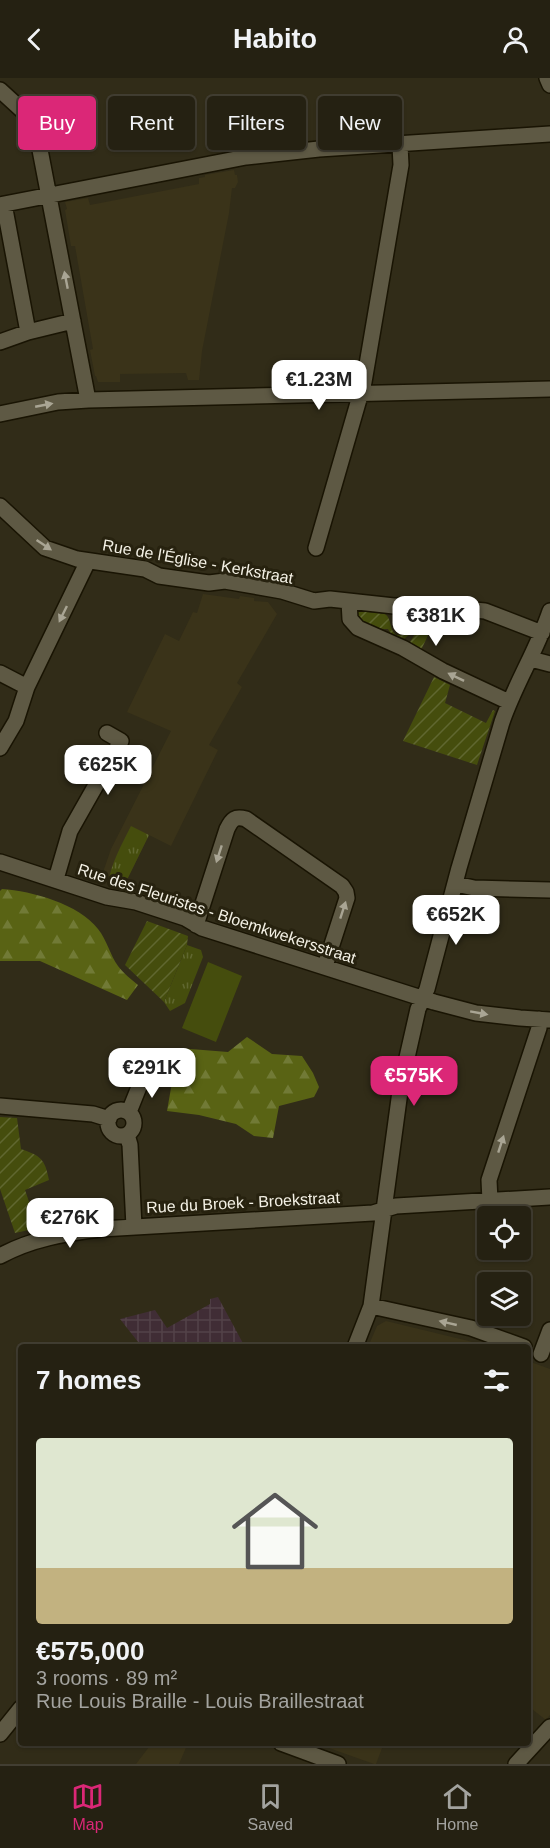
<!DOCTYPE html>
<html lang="en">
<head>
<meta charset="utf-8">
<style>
	body { margin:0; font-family:Arial,sans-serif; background:#2d291b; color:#f1f3f6; height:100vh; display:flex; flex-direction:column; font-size:22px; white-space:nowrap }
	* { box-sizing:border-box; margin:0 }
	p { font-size:20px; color:#a3a39f }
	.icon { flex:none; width:33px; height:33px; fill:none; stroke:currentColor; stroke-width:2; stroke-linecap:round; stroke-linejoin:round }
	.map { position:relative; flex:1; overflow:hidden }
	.details { position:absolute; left:18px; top:1266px; width:513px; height:402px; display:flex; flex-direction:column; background:#252112; border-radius:6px; box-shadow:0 2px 4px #0004,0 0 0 2px #423e32 }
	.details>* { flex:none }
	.banner { position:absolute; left:18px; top:18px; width:514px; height:54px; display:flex; gap:12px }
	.buttons { position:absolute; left:477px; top:1128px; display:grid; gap:12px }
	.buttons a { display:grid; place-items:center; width:54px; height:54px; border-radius:6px; background:#252112; box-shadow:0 2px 4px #0004,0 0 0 2px #423e32; font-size:30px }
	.price { position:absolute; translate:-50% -51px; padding:0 14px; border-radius:12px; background:#fff; color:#222; font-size:20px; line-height:39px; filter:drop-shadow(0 2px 3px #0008) }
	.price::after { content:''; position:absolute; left:50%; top:36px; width:18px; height:14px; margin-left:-9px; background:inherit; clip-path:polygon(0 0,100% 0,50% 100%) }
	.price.selected { background:#db2777; color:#fff }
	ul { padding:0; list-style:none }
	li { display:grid; align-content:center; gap:12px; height:318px; padding:0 18px }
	li span { display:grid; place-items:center; height:186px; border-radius:6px; color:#555 }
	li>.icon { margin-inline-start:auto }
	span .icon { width:108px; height:108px; fill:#fffc; stroke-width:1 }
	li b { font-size:26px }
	h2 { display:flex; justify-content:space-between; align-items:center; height:72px; padding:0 18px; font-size:26px }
	.chip { padding:0 21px; border-radius:6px; background:#252112; box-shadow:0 2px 4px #0004,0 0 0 2px #423e32; font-size:21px; line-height:54px }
	.chip.selected { background:#db2777; color:#fff }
	header { display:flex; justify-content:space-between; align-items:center; height:78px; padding:0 18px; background:#252112; font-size:27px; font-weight:700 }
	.menu { display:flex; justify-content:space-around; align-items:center; height:84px; border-top:2px solid #423e32; background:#252112; font-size:16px; color:#a3a39f }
	.menu a { display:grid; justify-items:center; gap:3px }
	.menu .selected { color:#db2777 }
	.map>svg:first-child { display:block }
	.built { fill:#3a3319 }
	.industrial { fill:url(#industrial-grid) }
	.grass { fill:url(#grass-tufts) }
	.forest { fill:url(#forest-firs) }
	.garden { fill:url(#garden-furrows) }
	.pitch { fill:#454d0d }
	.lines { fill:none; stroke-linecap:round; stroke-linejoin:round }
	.street-casing { stroke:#191403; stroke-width:18 }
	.street { stroke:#5e5944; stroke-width:15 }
	.oneway { fill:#a9a594 }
	.labels { text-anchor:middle; stroke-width:6; stroke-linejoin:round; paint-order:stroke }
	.street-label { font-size:16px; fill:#f4f1e5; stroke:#27220f }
</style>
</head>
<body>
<header><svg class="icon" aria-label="back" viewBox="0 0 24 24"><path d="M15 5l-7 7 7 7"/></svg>Habito<svg class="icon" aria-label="person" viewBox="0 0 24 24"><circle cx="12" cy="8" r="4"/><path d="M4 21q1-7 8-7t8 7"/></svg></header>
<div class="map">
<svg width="550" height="1686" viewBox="0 0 550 1686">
	<defs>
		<pattern id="industrial-grid" width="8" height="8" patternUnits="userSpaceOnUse" patternTransform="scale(1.5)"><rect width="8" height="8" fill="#402d35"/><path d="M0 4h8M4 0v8" fill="none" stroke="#534248"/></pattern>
		<pattern id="grass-tufts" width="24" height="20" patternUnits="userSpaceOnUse" patternTransform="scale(1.5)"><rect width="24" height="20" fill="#454d0d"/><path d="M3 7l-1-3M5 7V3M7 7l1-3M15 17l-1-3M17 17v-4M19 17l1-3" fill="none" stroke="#606730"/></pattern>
		<pattern id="forest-firs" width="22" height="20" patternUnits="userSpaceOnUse" patternTransform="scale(1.5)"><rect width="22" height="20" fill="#596314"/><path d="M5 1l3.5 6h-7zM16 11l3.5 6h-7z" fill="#717a36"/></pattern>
		<pattern id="garden-furrows" width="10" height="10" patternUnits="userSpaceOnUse" patternTransform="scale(1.5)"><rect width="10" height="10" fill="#454d0d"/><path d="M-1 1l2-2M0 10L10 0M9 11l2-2" fill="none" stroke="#606730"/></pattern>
	</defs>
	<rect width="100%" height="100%" fill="#312c18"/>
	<path class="built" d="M 234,92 L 235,97 L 237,97 L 238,104 L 235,110 L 232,110 L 229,135 L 202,273 L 199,302 L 188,302 L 186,295 L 120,296 L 120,304 L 98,304 L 96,298 L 95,298 L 90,272 L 93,271 L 75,168 L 71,168 L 65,132 L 67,131 L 65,124 L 88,120 L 90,127 L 199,106 L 199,100 L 205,99 L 205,97 Z
		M 203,516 L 239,521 L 240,518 L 254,520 L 254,523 L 268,524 L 277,536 L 237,605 L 242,609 L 209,667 L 218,672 L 171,768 L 149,757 L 123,810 L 100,803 L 111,771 L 171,653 L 127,634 L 165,556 L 179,563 L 193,534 L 197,535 Z
		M 386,1243 L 485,1267 L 492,1269 L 368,1269 L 377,1248 Z
		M 528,1283 L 550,1291 L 550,1637 L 546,1642 L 528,1628 Z
		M 152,1665 L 188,1665 L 179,1686 L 136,1686 Z
		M 315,1665 L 384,1665 L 376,1686 L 374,1686 Z"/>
	<path class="industrial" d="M 218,1219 L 245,1269 L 142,1269 L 120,1241 L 155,1232 L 167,1250 L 210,1226 L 210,1221 Z"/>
	<path class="grass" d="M 131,748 L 149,757 L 123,810 L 108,806 C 111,785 122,766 131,748 Z
		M 187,867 L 201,872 L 203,879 L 185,925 L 170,933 L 164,924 Z"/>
	<path class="forest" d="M 2,811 C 32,813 79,826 98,851 C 107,862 110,877 118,888 C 123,895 131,901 138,907 L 127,922 L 40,883 L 0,883 L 0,813 Z
		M 247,959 L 272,976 L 302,978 L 313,995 L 319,1009 L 314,1019 L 279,1028 L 273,1060 L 254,1058 L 236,1046 L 199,1037 L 167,1033 L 178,970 L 228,974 Z"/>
	<path class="garden" d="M 358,533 L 385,536 C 392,541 389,551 396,557 L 406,557 L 409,553 L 411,555 L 404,561 L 393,559 L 388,551 C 373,552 364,546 354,536 Z
		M 424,539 L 435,543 L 421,572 L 412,569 L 410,564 L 417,553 L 418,541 Z
		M 434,599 L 450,607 L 445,625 L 486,645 L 493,632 L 495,633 L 477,687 L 403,663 Z
		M 147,843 L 188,858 L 187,867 L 164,924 L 125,887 Z
		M 0,1039 L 17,1040 L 21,1071 C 41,1078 45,1081 49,1102 L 25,1112 L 38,1150 L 15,1155 L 0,1111 Z"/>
	<path class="pitch" d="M 208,884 L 242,898 L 216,964 L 182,950 Z"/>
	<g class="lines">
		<g class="street-casing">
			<path id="street" d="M 547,0 L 550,7
				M 0,12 L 24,34 L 36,51 L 88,322
				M 4,126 L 28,254
				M 0,127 L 246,79 L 319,71 L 550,56
				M 0,264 L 28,254 L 73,243
				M 0,336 L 58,324 L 88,322 L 550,311
				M 0,428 L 45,470 L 77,481 L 145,491 L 159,498 L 209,505 L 225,503 L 282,513 L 314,523 L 330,521 L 394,528 L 421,527 L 485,533 L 542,555
				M 316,470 L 364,304 L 401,87 L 400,67
				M 349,523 L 350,541 L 358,550 L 403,570 L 443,593 L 509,624
				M 531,581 L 550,586
				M 0,595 L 27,609
				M 0,670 L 16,643 L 27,609 L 88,483
				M 0,784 L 107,819 L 136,824 L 185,840 L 202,850 L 434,924 L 476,935 L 520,940 L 550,942
				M 56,801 L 70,753 L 121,663 L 107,655
				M 456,806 L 474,810 L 550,812
				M 196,847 L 227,751 C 232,741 235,738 246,741 L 342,808 L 346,814 L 347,820 L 325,888
				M 0,1028 L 93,1036 L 109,1041
				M108 1045a13 13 0 1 1 26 0a13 13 0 1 1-26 0Z
				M 129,1034 L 145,994
				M 127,1057 L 130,1067 L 134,1149
				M 490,1123 L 489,1102 L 539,950 L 539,941
				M 0,1178 C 31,1161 66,1155 101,1151 L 373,1135 L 396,1128 L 550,1119
				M 371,1228 L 471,1250 L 524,1269
				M 355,1269 L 371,1228 L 401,1006 L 418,931 L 427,911 L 459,790 L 502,644 C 515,606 537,572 550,533
				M 541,1276 L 550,1252
				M 0,1656 L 21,1630
				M 281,1665 L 338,1686
				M 516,1686 L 550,1649"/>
		</g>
		<use href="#street" class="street"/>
	</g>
	<defs><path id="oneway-solid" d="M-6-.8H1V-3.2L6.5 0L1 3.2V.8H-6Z" transform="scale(1.5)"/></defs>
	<g class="oneway">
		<use href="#oneway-solid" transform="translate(66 202) rotate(-101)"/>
		<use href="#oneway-solid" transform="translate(44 327) rotate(-11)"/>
		<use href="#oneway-solid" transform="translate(44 467) rotate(34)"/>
		<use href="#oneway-solid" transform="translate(63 536) rotate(116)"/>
		<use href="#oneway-solid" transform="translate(456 599) rotate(-154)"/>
		<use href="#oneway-solid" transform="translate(219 776) rotate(108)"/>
		<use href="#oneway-solid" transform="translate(343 832) rotate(-72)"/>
		<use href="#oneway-solid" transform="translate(479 935) rotate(10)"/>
		<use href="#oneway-solid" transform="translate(501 1066) rotate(-72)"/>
		<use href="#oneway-solid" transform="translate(448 1245) rotate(-167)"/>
	</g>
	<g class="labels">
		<g class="street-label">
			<text transform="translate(198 483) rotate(10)" y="6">Rue de l'Église - Kerkstraat</text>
			<text transform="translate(217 835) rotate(18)" y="6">Rue des Fleuristes - Bloemkwekersstraat</text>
			<text transform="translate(243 1124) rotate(-3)" y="6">Rue du Broek - Broekstraat</text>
		</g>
	</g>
</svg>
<div class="buttons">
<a><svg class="icon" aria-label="locate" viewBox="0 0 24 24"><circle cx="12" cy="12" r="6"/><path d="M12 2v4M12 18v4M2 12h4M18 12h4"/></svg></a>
<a><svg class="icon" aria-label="layers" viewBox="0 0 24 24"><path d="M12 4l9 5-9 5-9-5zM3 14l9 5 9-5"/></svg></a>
</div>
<b class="price" style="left:319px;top:333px">€1.23M</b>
<b class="price" style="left:436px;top:569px">€381K</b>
<b class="price" style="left:108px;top:718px">€625K</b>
<b class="price" style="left:456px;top:868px">€652K</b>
<b class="price" style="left:152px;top:1021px">€291K</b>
<b class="price selected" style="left:414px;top:1029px">€575K</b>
<b class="price" style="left:70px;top:1171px">€276K</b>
<div class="banner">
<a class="chip selected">Buy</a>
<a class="chip">Rent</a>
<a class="chip">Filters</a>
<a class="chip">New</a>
</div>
<section class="details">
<h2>7 homes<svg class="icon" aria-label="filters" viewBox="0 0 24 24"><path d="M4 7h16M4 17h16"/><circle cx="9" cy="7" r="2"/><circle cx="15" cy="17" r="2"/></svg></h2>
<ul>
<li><span style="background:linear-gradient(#dfe7d0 70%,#c2b280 0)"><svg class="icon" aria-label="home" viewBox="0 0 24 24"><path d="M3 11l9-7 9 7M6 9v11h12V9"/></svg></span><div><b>€575,000</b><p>3 rooms · 89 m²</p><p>Rue Louis Braille - Louis Braillestraat</p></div></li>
</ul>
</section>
</div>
<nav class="menu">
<a class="selected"><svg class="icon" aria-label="map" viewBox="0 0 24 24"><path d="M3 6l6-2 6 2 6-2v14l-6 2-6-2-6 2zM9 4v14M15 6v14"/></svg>Map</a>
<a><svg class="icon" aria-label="saved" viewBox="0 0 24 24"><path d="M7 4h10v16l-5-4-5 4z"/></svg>Saved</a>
<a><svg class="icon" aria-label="home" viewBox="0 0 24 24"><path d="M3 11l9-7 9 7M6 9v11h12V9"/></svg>Home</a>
</nav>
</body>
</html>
